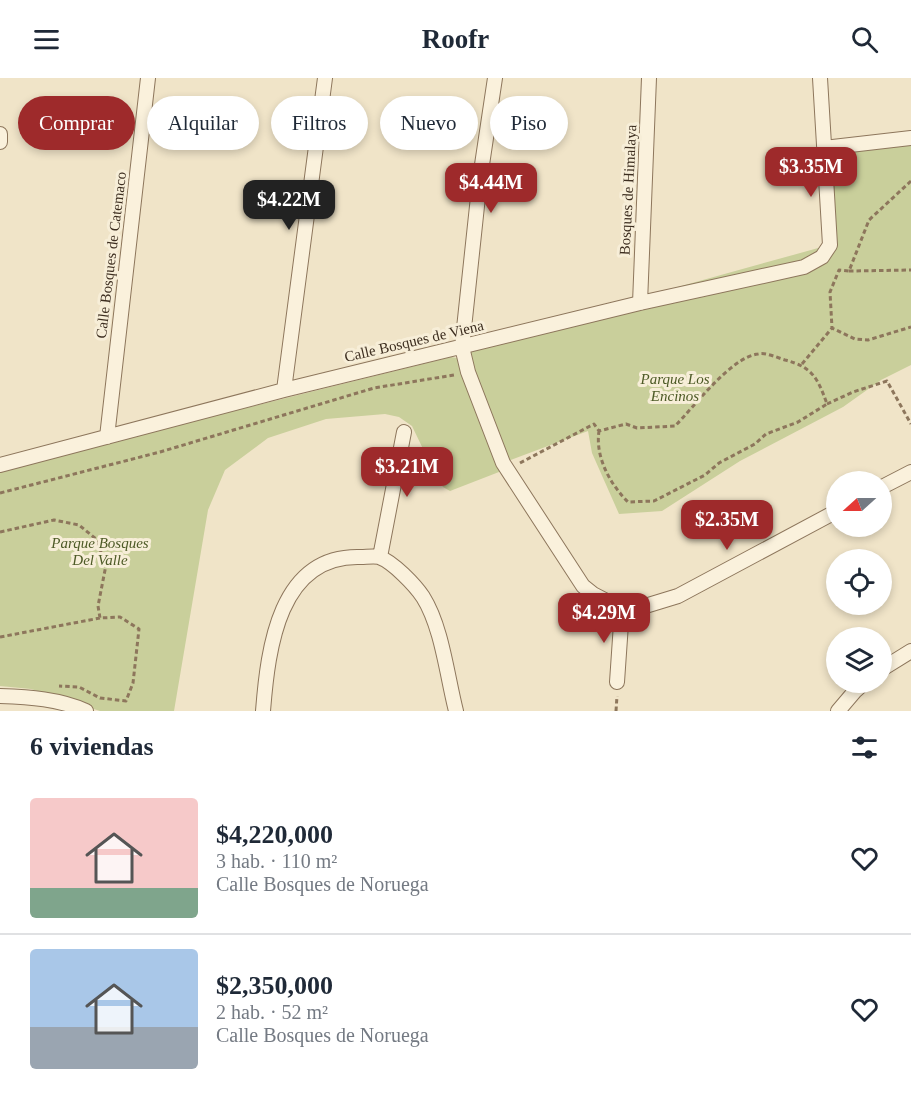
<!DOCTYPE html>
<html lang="es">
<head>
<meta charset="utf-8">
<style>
	body { margin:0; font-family:Georgia,serif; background:#f2f2f3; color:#1f2937; height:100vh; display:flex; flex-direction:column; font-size:22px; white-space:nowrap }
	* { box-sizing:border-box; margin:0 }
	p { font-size:20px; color:#747a83 }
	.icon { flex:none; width:33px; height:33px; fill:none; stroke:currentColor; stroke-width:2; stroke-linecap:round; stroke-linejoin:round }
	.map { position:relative; height:633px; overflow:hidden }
	.side { display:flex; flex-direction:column; background:#fff; flex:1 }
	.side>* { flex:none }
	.hud { position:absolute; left:18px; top:18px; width:600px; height:54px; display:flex; gap:12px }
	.needle { width:39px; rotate:249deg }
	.buttons { position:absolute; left:826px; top:393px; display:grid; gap:12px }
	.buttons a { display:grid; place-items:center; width:66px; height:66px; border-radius:50%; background:#fff; box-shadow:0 3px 9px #0003; font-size:30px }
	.price { position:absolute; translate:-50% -51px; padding:0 14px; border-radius:12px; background:#9e2a2b; color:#fff; font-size:20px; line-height:39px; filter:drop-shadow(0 2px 3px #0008) }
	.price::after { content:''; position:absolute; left:50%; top:36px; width:18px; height:14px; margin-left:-9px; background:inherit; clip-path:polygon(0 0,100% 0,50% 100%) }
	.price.on { background:#222; color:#fff }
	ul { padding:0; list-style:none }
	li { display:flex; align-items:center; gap:18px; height:150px; padding:0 30px }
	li+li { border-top:2px solid #e0e1e3 }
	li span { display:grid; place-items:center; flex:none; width:168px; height:120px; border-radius:6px; color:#555 }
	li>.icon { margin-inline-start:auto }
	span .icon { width:72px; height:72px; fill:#fffc; stroke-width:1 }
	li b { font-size:26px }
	h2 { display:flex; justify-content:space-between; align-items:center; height:72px; padding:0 30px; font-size:26px }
	.chip { padding:0 21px; border-radius:27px; background:#fff; box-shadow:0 3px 9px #0003; font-size:21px; line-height:54px }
	.chip.on { background:#9e2a2b; color:#fff }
	header { display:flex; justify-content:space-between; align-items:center; height:78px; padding:0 30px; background:#fff; font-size:27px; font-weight:700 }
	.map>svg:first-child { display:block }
	.green { fill:#c9cf9b }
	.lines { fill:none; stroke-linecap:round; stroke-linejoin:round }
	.street-casing { stroke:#8d765c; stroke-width:16 }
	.path { stroke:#8d765c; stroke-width:3; stroke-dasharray:4.5 3; stroke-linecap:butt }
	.street { stroke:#faf1dc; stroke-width:14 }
	.labels { text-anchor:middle; stroke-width:6; stroke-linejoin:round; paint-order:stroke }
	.street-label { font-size:15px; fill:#3d2e20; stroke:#f7eed8 }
	.park-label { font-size:15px; font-style:italic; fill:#4d5a26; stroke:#f7eed8 }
</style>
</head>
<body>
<header><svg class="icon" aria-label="menu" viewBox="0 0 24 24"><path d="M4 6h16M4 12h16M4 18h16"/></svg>Roofr<svg class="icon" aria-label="search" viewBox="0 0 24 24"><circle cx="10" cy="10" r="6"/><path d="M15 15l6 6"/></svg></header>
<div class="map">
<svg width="911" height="633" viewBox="0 0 911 633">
	<rect width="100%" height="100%" fill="#f0e4c8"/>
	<path class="green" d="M 911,58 L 911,287 L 881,302 L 843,329 L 740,383 L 662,433 L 619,436 L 592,375 L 588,353 L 503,385 L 462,269 L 829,167 L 824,70 Z
		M 451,279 L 457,280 L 460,284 L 500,391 L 499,394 L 450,413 L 443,409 L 437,400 L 412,348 L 399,339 L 385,336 L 326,341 L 268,360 L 225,392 L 208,432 L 174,633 L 100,633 L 31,611 L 0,608 L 0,391 Z"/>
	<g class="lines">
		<g class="street-casing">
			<path id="street" d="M 495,0 L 480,100 L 462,269 L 468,294 L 503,385 L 583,508 L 593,516 L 622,531 L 642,529 L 678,518 L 837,433
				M 0,56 L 0,64
				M 824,70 L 911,60
				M 640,225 L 649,0
				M 284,312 L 325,0
				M 107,359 L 148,0
				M 0,387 L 284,312 L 640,225 L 804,189 L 822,179 L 830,167 L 820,0
				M 882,409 L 911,394
				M 380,479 L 404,354
				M 882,591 L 911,573
				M 617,604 L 622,531
				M 0,618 C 29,619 60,621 86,633
				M 263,633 C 268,570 279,476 361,479 C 366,479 374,478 379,479 C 393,484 415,507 423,519 C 442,549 447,598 456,633
				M 838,633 L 855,613 L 865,604"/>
		</g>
		<path class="path" d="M 911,103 L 869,142 L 849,193 L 839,192 L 830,214 L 832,250 L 855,261 L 868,262 L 911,249
			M 849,193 L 911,192
			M 802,286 L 832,250
			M 827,326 L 853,314 L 887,303 L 911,346
			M 520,385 L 594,346 L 599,353 L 626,346 L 637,350 L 675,348 C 694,329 731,279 758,276 C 766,274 778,280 785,282 C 813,289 818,301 827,326 L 798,344 L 766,356 L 755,366 L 719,385 L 705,397 L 654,423 L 628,424 C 610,406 595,379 599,353
			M 0,415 L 160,374 L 374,310 L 454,297
			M 0,454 L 54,442 L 79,447 L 96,461 L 106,487 L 98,528 L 100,540 L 120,539 L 139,551 L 133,605 L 126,623 L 100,620 L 79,609 L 59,608
			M 0,559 L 100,540
			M 616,633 L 617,618"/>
		<use href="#street" class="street"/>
	</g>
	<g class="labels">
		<g class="street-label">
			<text transform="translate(628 112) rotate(-87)" y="5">Bosques de Himalaya</text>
			<text transform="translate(111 177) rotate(-83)" y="5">Calle Bosques de Catemaco</text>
			<text transform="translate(414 263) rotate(-13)" y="5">Calle Bosques de Viena</text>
		</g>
		<g class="park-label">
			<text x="675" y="306">Parque Los<tspan x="675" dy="17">Encinos</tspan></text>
			<text x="100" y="470">Parque Bosques<tspan x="100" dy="17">Del Valle</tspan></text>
		</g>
	</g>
</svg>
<div class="buttons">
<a><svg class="needle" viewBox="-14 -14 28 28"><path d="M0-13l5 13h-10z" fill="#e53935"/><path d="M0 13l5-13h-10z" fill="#747a83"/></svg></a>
<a><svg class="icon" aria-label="locate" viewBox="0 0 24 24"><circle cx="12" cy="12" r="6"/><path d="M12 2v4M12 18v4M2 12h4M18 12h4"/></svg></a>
<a><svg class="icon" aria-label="layers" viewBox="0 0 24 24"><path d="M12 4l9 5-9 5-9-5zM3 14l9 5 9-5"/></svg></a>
</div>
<b class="price" style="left:811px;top:120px">$3.35M</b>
<b class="price" style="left:491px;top:136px">$4.44M</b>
<b class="price on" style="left:289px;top:153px">$4.22M</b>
<b class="price" style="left:407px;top:420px">$3.21M</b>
<b class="price" style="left:727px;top:473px">$2.35M</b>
<b class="price" style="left:604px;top:566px">$4.29M</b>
<div class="hud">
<a class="chip on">Comprar</a>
<a class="chip">Alquilar</a>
<a class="chip">Filtros</a>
<a class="chip">Nuevo</a>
<a class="chip">Piso</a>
</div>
</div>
<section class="side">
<h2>6 viviendas<svg class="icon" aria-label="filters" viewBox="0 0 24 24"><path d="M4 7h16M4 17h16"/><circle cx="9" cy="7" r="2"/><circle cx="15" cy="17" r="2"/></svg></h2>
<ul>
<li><span style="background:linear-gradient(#f6c9c9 75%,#7fa58c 0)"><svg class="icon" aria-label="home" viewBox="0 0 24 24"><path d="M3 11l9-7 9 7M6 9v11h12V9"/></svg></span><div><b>$4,220,000</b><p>3 hab. · 110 m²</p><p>Calle Bosques de Noruega</p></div><svg class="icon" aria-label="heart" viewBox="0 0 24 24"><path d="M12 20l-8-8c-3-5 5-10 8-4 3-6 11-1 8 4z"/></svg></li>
<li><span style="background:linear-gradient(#a9c7e8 65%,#9aa5b1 0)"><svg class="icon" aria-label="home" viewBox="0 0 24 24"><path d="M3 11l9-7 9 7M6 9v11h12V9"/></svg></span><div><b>$2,350,000</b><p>2 hab. · 52 m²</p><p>Calle Bosques de Noruega</p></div><svg class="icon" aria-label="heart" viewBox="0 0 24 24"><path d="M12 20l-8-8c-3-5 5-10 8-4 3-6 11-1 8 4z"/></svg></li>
</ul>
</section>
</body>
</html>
